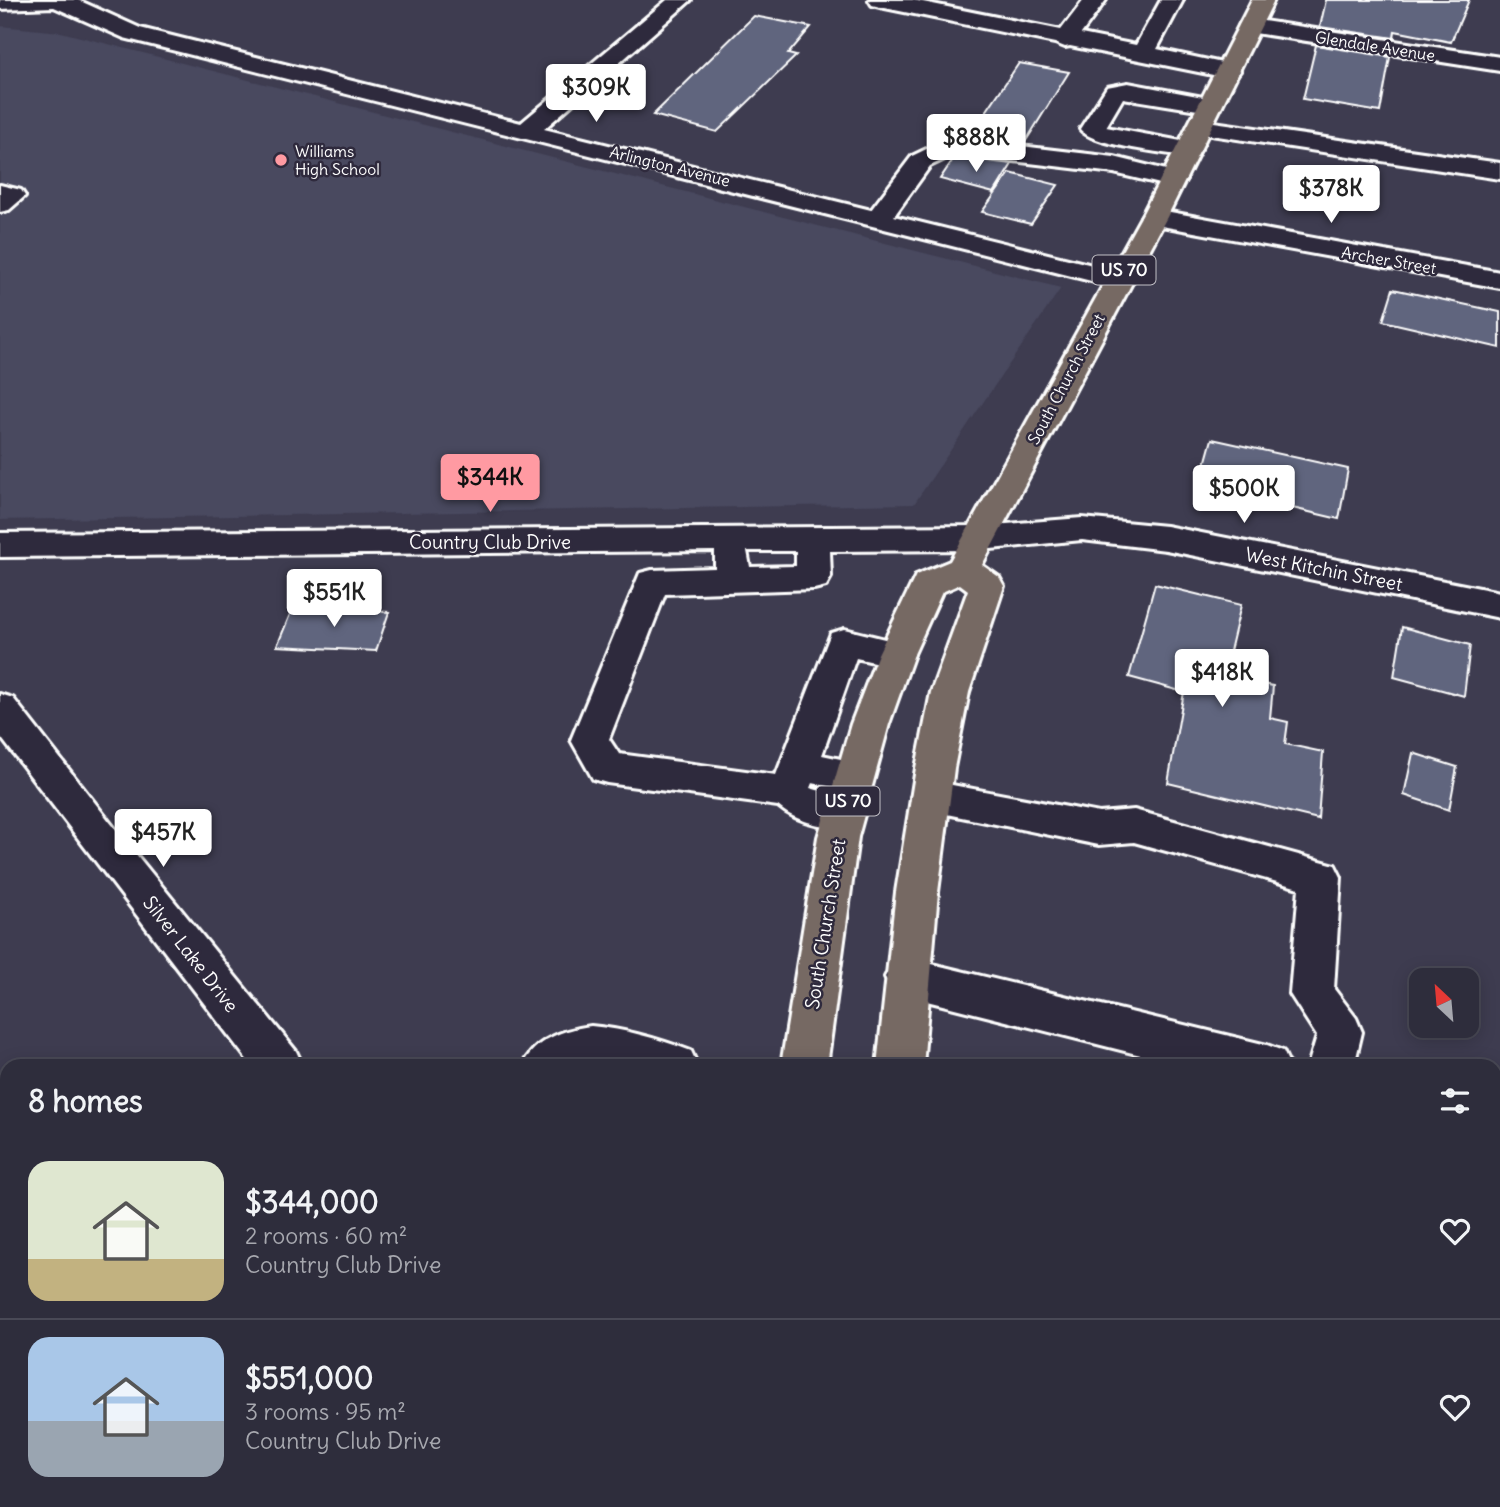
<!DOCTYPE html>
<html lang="en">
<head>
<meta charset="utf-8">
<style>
	body { margin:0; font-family:Delius,sans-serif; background:#363543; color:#f1f3f6; height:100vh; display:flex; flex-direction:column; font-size:26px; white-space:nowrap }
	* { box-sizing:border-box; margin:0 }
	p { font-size:23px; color:#a7a8af }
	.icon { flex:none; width:38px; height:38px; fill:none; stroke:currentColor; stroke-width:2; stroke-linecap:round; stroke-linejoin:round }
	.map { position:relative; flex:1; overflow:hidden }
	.side { position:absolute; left:0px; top:1059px; width:1502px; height:450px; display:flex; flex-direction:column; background:#2e2d3c; border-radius:21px 21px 0 0; box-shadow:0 4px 18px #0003,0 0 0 2px #494956 }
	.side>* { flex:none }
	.needle { width:46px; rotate:334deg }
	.buttons { position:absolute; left:1409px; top:968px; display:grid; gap:14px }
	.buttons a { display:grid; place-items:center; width:70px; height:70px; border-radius:14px; background:#2e2d3c; box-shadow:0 4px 18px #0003,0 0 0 2px #494956; font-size:35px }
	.price { position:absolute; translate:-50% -60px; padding:0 16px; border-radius:7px; background:#fff; color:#222; font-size:23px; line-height:46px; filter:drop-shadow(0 2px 4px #0008) }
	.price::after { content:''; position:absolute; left:50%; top:42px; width:21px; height:16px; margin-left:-10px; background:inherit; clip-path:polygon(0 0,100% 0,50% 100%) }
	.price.active { background:#ff9aa2; color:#111 }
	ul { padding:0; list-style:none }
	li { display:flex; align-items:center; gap:21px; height:175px; padding:0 28px }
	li+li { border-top:2px solid #494956 }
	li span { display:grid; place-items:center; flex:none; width:196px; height:140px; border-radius:21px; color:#555 }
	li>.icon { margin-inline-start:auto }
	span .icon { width:84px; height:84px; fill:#fffc; stroke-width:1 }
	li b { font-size:30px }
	h2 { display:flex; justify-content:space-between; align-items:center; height:84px; padding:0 28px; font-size:30px }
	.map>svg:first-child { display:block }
	.built { fill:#48485e }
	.building { fill:#61657e; stroke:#fff; stroke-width:2 }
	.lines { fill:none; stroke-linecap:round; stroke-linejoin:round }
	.minor-casing { stroke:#fff; stroke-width:6 }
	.major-casing { stroke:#fff; stroke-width:6 }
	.minor { fill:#2f2a3d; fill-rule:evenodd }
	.major { fill:#766964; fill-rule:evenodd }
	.poi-dot { fill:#ff9aa2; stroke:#2f2a3d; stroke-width:2.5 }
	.labels { text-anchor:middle; stroke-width:5; stroke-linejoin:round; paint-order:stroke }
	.far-street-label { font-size:16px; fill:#fff; stroke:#2f2a3d }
	.far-poi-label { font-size:16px; fill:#fff; stroke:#2f2a3d; text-anchor:start }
	.shield { fill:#2f2a3d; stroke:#c1bfc5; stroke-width:2 }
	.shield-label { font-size:18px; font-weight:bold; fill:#fff }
	.street-label { font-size:19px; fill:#fff; stroke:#2f2a3d }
</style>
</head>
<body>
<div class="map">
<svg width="1500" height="1507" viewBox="0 0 1500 1507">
	<rect width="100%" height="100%" fill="#3e3c50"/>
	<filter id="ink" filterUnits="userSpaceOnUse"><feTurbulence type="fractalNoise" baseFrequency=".0143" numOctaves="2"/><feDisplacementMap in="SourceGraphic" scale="14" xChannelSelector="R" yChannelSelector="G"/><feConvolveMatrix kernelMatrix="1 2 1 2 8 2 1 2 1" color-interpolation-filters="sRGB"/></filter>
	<g filter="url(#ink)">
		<path class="built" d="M 0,26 L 61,32 L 1061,288 L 914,504 L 0,520 Z"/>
		<path class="building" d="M 1326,0 L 1469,0 L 1451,42 L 1395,31 L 1394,38 L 1320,27 Z
			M 754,16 L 811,27 L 788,54 L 796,56 L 717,132 L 653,115 Z
			M 1316,45 L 1390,57 L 1380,112 L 1303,99 Z
			M 1019,63 L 1069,72 L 1024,144 L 969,137 Z
			M 954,158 L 962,158 L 1012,164 L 994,193 L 940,179 Z
			M 1010,173 L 1058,185 L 1031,224 L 982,212 Z
			M 1393,289 L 1500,312 L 1500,348 L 1383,321 Z
			M 1212,439 L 1348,469 L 1339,519 L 1199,486 Z
			M 1155,584 L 1241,605 L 1224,676 L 1273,686 L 1270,718 L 1288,722 L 1285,744 L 1323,752 L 1318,819 L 1168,783 L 1184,692 L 1129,677 Z
			M 293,607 L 389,612 L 376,651 L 277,646 Z
			M 1402,627 L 1470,645 L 1464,696 L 1394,677 Z
			M 1413,753 L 1457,767 L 1449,810 L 1404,795 Z"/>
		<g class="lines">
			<g class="minor-casing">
				<path id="minor" d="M 0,0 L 78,0 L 140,28 L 521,123 L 667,0 L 691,0 L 544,129 L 871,210 L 912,156 L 935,145 L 962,139 L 1114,157 L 1182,174 L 1186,179 L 1182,184 L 1173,187 L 1114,173 L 962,155 L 951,156 L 930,166 L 894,216 L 1129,274 L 1133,280 L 1129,286 L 1119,288 L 124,38 L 54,7 L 0,9 Z
					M 869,0 L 913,0 L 1061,30 L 1084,0 L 1106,0 L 1081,34 L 1136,45 L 1161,0 L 1183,0 L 1157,49 L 1236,66 L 1240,71 L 1236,76 L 1228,78 L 1070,46 L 1065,47 L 1055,43 L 880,7 L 872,5 Z
					M 1250,19 L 1500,57 L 1500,71 L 1242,31 L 1239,26 L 1242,21 Z
					M 1128,83 L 1219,100 L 1222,105 L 1219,110 L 1210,112 L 1123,98 L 1106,127 L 1197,144 L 1201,149 L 1197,154 L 1188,157 C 1165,152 1092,146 1080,129 L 1107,87 Z
					M 1200,120 L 1500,163 L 1500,179 L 1191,132 L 1188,127 L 1191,122 Z
					M 0,185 L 21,190 L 25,196 L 9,210 L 0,212 Z
					M 1154,209 L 1500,272 L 1500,288 L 1145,223 L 1141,217 L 1145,211 Z
					M 1082,518 L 1166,526 L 1500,592 L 1500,618 L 1166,550 L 1082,540 L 981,550 L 830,551 L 831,577 L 826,586 L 814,589 L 665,594 L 609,739 L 619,754 L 776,775 L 831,633 L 844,629 L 909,645 L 914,654 L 909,663 L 896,667 L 856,658 L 822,755 L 869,765 L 874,776 L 869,787 L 855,791 L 812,783 L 810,788 L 859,802 L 865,813 L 859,824 C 835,832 797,823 778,806 L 607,783 L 593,779 L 571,740 L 640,573 L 652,570 L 715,568 L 715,551 L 0,557 L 0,533 L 981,526 ZM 747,551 L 796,551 L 796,566 L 750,567 Z
					M 0,694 L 13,698 L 109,821 L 296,1051 L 303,1066 L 252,1066 L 0,736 Z
					M 931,781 L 1099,813 L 1134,810 L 1335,865 L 1341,877 L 1334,989 L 1356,1018 L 1362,1032 L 1354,1066 L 1308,1066 L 1317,1036 L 1290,994 L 1299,888 L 1134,842 L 1099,845 L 917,808 L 911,797 L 917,786 Z
					M 907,958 L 1267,1045 L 1283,1051 L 1290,1066 L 1184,1066 L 907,996 L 892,990 L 885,977 L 892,964 Z
					M 591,1026 C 625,1029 659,1039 691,1051 L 698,1066 L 522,1066 C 535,1039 563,1030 591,1026 Z
					M 1494,1144 L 1500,1147 L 1500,1193 L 1494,1191 Z
					M 1500,1463 L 1500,1507 L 1421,1507 L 1419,1502 L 1494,1502 L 1494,1465 Z
					M 608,1502 L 665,1502 L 668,1507 L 610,1507 Z
					M 946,1502 L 1000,1502 L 999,1507 L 943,1507 Z
					M 1259,1502 L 1320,1502 L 1323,1507 L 1261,1507 Z"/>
			</g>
			<g class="major-casing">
				<path id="major" d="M 1252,0 L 1274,0 L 1167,217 L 982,565 L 999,577 L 1004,586 L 969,692 L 954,768 L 938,892 L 923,1066 L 877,1066 L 896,892 L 916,768 L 931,692 L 968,590 L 960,584 L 942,592 L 914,654 L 889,724 L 858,837 L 827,1066 L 781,1066 L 818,837 L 851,724 L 878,654 L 916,575 L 950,561 L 1141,217 Z
					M 711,1502 L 765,1502 L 765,1507 L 709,1507 Z
					M 840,1502 L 894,1502 L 894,1507 L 838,1507 Z"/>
			</g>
			<use href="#minor" class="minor"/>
			<use href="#major" class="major"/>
		</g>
	</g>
	<circle class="poi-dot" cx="281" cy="160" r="7"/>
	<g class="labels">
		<g class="far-street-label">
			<text transform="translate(1375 46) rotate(9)" y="6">Glendale Avenue</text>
			<text transform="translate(670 166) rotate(14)" y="6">Arlington Avenue</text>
			<text transform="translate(1389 260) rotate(10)" y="6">Archer Street</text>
			<text transform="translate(1066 379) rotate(-62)" y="6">South Church Street</text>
		</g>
		<g class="far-poi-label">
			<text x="295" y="157">Williams<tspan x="295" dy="18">High School</tspan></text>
		</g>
		<g class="shield">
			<rect x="1092.5" y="255.5" width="63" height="29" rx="5"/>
			<rect x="816.5" y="786.5" width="63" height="29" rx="5"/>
		</g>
		<g class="shield-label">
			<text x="1124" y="276">US 70</text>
			<text x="848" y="807">US 70</text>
		</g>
		<g class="street-label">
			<text x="490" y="549">Country Club Drive</text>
			<text transform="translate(1324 569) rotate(11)" y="7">West Kitchin Street</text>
			<text transform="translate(825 924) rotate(-81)" y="7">South Church Street</text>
			<text transform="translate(191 954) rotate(52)" y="7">Silver Lake Drive</text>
		</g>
	</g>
</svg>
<div class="buttons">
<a><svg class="needle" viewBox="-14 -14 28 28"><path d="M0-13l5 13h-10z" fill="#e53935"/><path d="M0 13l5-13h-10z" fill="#a7a8af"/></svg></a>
</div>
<b class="price" style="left:596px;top:124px">$309K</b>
<b class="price" style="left:976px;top:174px">$888K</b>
<b class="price" style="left:1331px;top:225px">$378K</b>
<b class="price active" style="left:490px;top:514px">$344K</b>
<b class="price" style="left:1244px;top:525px">$500K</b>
<b class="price" style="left:334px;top:629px">$551K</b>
<b class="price" style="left:1222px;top:709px">$418K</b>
<b class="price" style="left:163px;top:869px">$457K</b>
<section class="side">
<h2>8 homes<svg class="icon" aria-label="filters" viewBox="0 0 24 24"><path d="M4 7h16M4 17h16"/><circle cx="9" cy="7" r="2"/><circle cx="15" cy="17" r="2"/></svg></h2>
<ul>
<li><span style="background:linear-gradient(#dfe7d0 70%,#c2b280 0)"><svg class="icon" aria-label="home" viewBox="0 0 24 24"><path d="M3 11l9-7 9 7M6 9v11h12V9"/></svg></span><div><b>$344,000</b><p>2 rooms · 60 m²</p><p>Country Club Drive</p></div><svg class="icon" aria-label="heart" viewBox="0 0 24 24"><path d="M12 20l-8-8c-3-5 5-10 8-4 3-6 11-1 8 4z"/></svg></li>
<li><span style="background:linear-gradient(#a9c7e8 60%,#9aa5b1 0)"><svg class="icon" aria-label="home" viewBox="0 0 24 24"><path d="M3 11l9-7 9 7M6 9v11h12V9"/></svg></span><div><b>$551,000</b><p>3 rooms · 95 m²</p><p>Country Club Drive</p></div><svg class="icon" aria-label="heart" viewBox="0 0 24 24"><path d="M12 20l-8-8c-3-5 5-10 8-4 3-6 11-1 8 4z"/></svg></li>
</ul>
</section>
</div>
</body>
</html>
